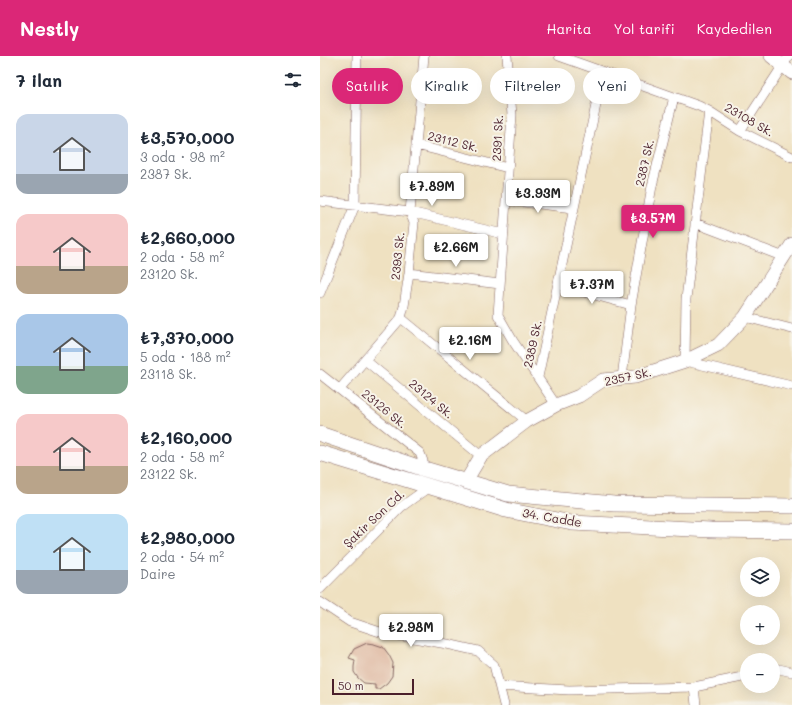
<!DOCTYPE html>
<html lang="tr">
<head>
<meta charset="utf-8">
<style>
	body { margin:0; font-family:Mali,sans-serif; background:#f6f6f7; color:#1f2937; height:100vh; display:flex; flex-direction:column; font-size:15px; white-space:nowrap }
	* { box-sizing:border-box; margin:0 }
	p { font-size:13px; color:#747a83 }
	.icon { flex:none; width:22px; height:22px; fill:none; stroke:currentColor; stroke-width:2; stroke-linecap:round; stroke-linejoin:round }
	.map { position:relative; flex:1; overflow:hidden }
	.sheet { display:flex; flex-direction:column; background:#fff; width:320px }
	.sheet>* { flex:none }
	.hud { position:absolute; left:12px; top:12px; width:380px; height:36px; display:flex; gap:8px }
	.buttons { position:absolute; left:420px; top:501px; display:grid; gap:8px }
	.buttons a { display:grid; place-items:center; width:40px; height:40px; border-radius:50%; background:#fff; box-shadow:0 4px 16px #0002; font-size:20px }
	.scale { position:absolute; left:12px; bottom:10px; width:82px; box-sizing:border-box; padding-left:4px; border:2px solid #4a1f2b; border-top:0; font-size:11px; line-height:14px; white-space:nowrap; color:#4a1f2b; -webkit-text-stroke:3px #f7f3e8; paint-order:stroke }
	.price { position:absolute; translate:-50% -34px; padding:0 9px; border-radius:4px; background:#fff; color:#222; font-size:13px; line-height:26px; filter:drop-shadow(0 1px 2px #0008) }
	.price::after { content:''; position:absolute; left:50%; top:24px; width:12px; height:9px; margin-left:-6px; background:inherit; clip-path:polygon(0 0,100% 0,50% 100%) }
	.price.current { background:#db2777; color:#fff }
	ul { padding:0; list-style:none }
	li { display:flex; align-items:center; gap:12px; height:100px; padding:0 16px }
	li span { display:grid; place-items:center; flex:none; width:112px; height:80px; border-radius:12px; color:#555 }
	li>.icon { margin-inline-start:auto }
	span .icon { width:48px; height:48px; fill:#fffc; stroke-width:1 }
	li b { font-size:17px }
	h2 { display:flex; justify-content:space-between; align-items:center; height:48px; padding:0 16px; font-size:17px }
	.pill { padding:0 14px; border-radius:18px; background:#fff; box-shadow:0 4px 16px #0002; font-size:14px; line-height:36px }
	.pill.current { background:#db2777; color:#fff }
	header { display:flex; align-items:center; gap:24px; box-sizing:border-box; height:56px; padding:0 20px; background:#db2777; color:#fff }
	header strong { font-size:19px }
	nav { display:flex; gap:22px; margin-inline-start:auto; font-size:14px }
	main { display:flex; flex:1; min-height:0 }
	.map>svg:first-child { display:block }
	.building { fill:#dbb098 }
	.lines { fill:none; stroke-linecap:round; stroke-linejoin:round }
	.street-casing { stroke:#846360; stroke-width:10 }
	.secondary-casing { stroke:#846360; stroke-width:14 }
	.primary-casing { stroke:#846360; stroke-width:16 }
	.street { stroke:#fff; stroke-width:9 }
	.secondary { stroke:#fff; stroke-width:13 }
	.primary { stroke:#fff; stroke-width:15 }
	.labels { text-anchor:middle; stroke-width:4; stroke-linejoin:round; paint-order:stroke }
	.street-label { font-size:12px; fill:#4a1f2b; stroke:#f7f3e8 }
</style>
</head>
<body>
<header>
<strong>Nestly</strong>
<nav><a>Harita</a><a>Yol tarifi</a><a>Kaydedilen</a></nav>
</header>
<main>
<section class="sheet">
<h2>7 ilan<svg class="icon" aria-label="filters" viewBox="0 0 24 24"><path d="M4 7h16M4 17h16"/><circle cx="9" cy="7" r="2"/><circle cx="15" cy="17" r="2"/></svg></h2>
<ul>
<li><span style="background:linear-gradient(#c9d6e8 75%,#9aa5b1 0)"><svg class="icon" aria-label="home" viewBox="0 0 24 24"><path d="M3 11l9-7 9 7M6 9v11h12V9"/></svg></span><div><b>₺3,570,000</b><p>3 oda · 98 m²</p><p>2387 Sk.</p></div></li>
<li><span style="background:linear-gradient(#f6c9c9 65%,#b9a48a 0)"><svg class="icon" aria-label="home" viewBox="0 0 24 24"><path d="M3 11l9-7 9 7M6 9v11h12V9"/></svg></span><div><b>₺2,660,000</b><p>2 oda · 58 m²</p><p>23120 Sk.</p></div></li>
<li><span style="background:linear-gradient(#a9c7e8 65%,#7fa58c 0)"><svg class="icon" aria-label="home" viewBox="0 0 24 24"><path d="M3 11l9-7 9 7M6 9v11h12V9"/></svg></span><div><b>₺7,370,000</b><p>5 oda · 188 m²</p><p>23118 Sk.</p></div></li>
<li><span style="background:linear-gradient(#f6c9c9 65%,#b9a48a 0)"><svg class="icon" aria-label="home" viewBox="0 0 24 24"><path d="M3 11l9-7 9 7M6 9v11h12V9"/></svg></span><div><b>₺2,160,000</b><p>2 oda · 58 m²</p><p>23122 Sk.</p></div></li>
<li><span style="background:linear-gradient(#bfe0f5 70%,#9aa5b1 0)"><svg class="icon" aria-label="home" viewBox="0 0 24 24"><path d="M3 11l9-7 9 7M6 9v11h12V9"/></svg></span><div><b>₺2,980,000</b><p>2 oda · 54 m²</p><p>Daire</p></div></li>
</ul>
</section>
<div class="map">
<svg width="472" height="649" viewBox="0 0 472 649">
	<rect width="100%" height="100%" fill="#f7f3e8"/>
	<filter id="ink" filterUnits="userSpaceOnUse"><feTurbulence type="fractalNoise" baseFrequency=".025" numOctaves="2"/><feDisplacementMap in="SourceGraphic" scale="8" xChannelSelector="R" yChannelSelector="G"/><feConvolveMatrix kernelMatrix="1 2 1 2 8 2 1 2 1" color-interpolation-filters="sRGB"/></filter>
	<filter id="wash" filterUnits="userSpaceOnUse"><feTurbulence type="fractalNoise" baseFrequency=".012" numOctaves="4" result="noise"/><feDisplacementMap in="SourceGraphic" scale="16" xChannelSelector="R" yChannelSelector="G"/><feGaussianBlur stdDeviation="0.9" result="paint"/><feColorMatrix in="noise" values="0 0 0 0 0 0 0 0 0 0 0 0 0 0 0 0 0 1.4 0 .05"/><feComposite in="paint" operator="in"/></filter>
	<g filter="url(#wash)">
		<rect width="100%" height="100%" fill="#efe1c1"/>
		<g id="blocks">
			<path class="building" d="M 47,587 L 54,588 L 63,591 L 69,599 L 73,607 L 72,620 L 67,627 L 59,633 L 55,633 L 55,628 L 44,627 L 38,622 L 34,616 L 34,611 L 35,604 L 29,602 L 34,593 Z"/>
		</g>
	</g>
	<g filter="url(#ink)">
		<use href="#blocks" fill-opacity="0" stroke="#846360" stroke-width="1"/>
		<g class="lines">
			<g class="street-casing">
				<path id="street" d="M 187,0 L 192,59 L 178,259 L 193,285 L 236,349
					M 239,0 L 379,50 L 389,55 L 420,75 L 472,101
					M 389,55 L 366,243 L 365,305 L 472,330
					M 420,75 L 469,0
					M 96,89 L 188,112
					M 186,144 L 253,152
					M 0,145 L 90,156 L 183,178
					M 375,167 L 464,201
					M 89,217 L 180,228
					M 238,229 L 311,249
					M 0,237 L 35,149 L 37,0
					M 425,261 L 472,273
					M 81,262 L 207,365
					M 45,304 L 161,400
					M 0,318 L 100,397 L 103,405 L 101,412
					M 218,321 L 283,16
					M 302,322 L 311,249 L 332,130 L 354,41
					M 20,333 L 81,262 L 84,250 L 89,217 L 94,167 L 90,156 L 104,0
					M 0,533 L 81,451 L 109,431
					M 0,546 L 30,566 L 60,576 L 127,588 L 158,595 L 174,609 L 184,649
					M 453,614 L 459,613 L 472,616
					M 180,630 L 249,634 L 374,631
					M 376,649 L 374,631 L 427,620"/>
			</g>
			<g class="secondary-casing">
				<path id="secondary" d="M 451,0 L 472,17
					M 146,425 L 161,400 L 207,365 L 236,349 L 259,340 L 283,324 L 315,321 L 365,305 L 398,289 L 425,261 L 472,188"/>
			</g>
			<g class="primary-casing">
				<path id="primary" d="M 0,378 L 101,412 L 188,438 L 294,448 L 472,450
					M 0,397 L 186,454 L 252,467 L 391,474 L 472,475"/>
			</g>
			<use href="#street" class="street"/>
			<use href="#secondary" class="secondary"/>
			<use href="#primary" class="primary"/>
		</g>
	</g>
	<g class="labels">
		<g class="street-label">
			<text transform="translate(429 64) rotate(30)" y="4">23108 Sk.</text>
			<text transform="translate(178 82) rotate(-87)" y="4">2391 Sk.</text>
			<text transform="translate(133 86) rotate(14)" y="4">23112 Sk.</text>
			<text transform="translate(325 107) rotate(-77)" y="4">2387 Sk.</text>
			<text transform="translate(78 200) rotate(-84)" y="4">2393 Sk.</text>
			<text transform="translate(213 288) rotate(-78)" y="4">2389 Sk.</text>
			<text transform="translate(308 321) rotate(-12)" y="4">2357 Sk.</text>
			<text transform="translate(111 343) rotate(40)" y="4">23124 Sk.</text>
			<text transform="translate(64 353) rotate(39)" y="4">23126 Sk.</text>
			<text transform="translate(232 462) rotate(10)" y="4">34. Cadde</text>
			<text transform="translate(54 463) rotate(-43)" y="4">Şakir Son Cd.</text>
		</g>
	</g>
</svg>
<div class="buttons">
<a><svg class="icon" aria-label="layers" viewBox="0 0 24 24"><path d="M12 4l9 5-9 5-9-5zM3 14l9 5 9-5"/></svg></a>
<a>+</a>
<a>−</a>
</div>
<div class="scale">50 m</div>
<b class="price" style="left:112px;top:151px">₺7.89M</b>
<b class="price" style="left:218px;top:158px">₺3.93M</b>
<b class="price current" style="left:333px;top:183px">₺3.57M</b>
<b class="price" style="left:136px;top:212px">₺2.66M</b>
<b class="price" style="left:272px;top:249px">₺7.37M</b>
<b class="price" style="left:150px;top:305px">₺2.16M</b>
<b class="price" style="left:91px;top:592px">₺2.98M</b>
<div class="hud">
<a class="pill current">Satılık</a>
<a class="pill">Kiralık</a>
<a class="pill">Filtreler</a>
<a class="pill">Yeni</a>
</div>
</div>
</main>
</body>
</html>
